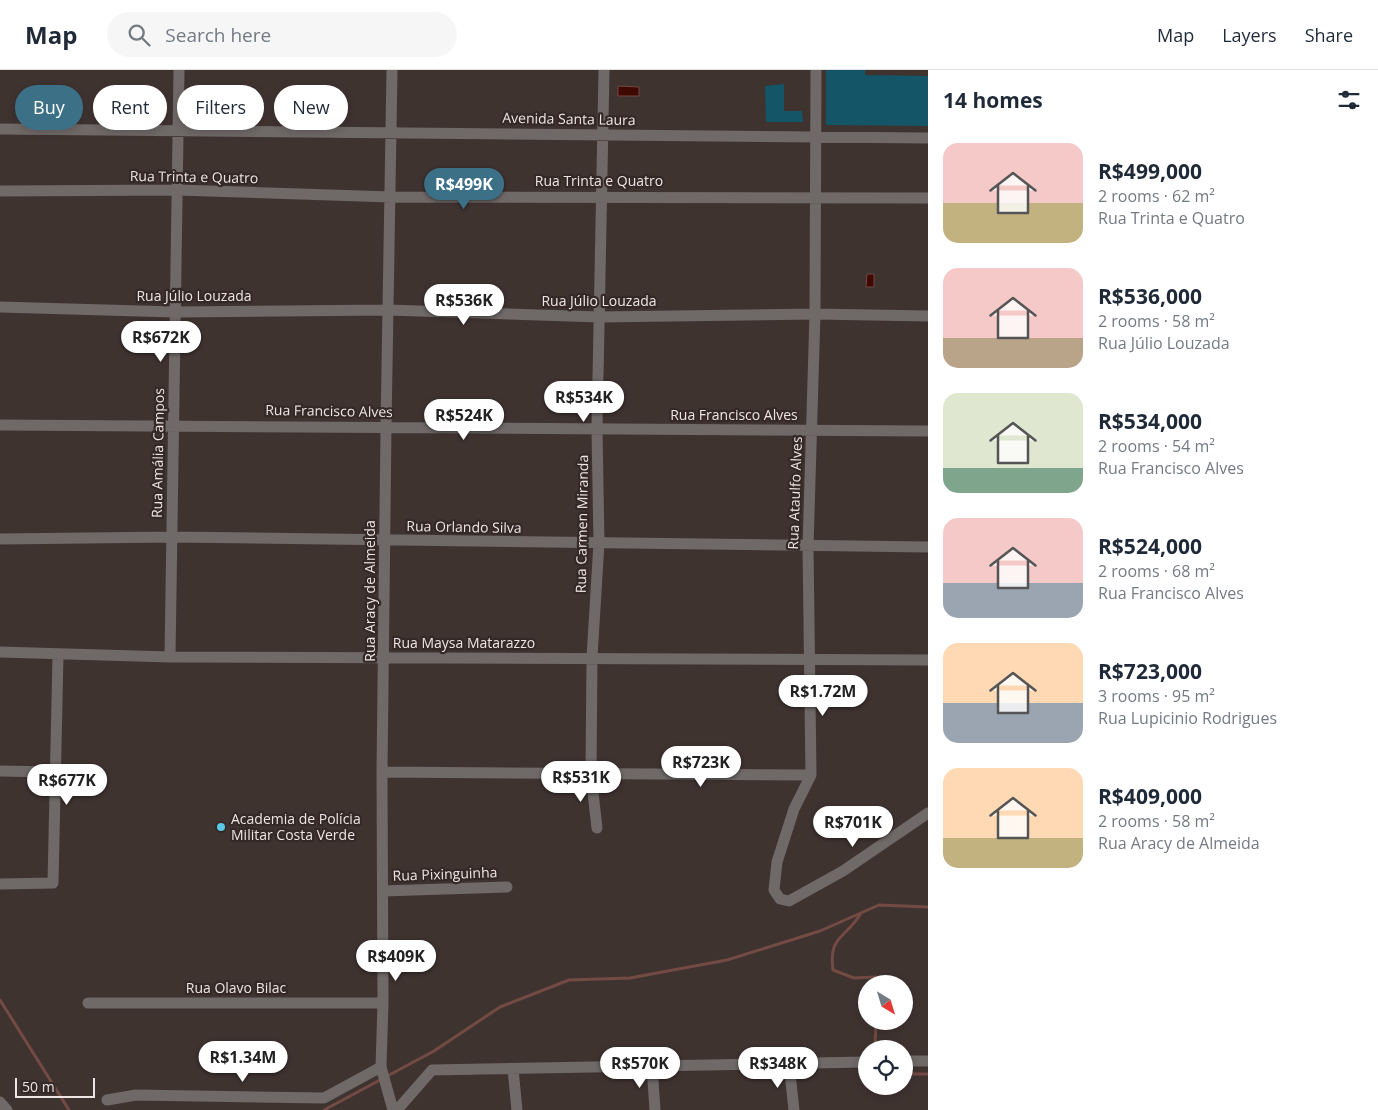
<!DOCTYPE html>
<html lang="en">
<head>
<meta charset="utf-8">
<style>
	body { margin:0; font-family:"Open Sans",sans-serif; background:#f6f6f7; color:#1f2937; height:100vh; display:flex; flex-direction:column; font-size:19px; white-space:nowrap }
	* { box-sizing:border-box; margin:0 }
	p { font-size:16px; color:#747a83 }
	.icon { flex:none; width:28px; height:28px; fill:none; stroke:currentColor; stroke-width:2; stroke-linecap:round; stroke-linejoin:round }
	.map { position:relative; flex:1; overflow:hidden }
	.drawer { display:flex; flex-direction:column; background:#fff; width:450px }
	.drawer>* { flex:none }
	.guide { position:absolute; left:15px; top:15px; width:475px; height:45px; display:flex; gap:10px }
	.needle { width:32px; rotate:142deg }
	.buttons { position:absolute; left:858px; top:905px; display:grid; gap:10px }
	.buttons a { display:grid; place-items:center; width:55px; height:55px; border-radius:50%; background:#fff; box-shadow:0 2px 8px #0003; font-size:25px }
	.scale { position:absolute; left:15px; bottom:12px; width:80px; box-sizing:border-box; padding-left:5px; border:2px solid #ede5e3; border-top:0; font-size:14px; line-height:18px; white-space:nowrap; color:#ede5e3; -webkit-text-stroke:4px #342926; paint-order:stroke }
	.price { position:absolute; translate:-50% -42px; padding:0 11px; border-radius:18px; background:#fff; color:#222; font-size:16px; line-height:32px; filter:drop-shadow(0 1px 2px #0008) }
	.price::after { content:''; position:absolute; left:50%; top:30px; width:15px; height:11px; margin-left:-8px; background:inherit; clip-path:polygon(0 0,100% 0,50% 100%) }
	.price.selected { background:#3b7087; color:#fff }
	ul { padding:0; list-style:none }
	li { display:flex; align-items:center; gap:15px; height:125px; padding:0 15px }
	li span { display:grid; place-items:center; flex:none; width:140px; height:100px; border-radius:15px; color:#555 }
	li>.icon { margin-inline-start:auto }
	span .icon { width:60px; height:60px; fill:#fffc; stroke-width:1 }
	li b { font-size:21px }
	h2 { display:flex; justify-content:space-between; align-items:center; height:60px; padding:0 15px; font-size:21px }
	.pill { padding:0 18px; border-radius:22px; background:#fff; box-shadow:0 2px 8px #0003; font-size:18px; line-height:45px }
	.pill.selected { background:#3b7087; color:#fff }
	header { display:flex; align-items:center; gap:30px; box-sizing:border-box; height:70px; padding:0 25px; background:#fff; border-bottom:1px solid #e0e1e3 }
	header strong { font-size:24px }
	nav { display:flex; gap:28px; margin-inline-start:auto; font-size:18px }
	.search { width:350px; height:45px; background:#f6f6f7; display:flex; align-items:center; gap:12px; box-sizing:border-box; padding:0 18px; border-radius:28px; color:#747a83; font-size:19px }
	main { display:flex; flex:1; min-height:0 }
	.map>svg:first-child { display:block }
	.water { fill:#3f0800; stroke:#734a44 }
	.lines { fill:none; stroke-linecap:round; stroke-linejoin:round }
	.stream { stroke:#734a44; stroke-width:3 }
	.building { fill:#145567 }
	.minor { stroke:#6f6968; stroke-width:11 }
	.poi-dot { fill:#5dc7e8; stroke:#342926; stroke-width:2 }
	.labels { text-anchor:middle; stroke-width:4.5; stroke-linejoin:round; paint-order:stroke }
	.street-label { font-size:14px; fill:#ede5e3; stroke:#342926 }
	.poi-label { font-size:14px; fill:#ede5e3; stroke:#342926; text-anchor:start }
</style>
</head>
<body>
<header>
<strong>Map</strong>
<div class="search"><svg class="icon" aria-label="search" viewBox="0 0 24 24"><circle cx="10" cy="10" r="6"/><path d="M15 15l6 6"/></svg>Search here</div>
<nav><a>Map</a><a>Layers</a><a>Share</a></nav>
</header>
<main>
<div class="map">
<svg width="928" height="1040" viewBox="0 0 928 1040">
	<rect width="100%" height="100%" fill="#3f3330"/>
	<path class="water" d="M 618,16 L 639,17 L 639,26 L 618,26 Z
		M 867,204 L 874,204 L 874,217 L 866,217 Z"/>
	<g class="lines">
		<path class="stream" d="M 861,843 C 847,868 828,865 833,900 L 854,908 L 876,907 L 876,914
			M 0,930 L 69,1040
			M 875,977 L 876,951
			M 904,1004 L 928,1004
			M 324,1040 L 434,981 L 500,937 L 569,910 L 630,908 L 727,890 L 820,861 L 879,835 L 928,837"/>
	</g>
	<path class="building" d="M 826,0 L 865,0 L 865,5 L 928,6 L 928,56 L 826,55 Z
		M 784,14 L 784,41 L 802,41 L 803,52 L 766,52 L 765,16 Z"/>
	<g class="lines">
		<path class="minor" d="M 392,0 L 386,357 L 382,702 L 383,933 L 381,997 L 393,1040
			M 816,0 L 815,244 L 808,477 L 811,705 L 794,739 L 777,792 L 774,820 L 780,829 L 789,831 L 843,801 L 928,743
			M 0,59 L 928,68
			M 0,121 L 177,120 L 391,127 L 928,128
			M 0,237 L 175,242 L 388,240 L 600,247 L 815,244 L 928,246
			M 0,355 L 928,361
			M 0,469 L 172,467 L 928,477
			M 0,582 L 170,587 L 928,590
			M 170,587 L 179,0
			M 0,701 L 54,702
			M 382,702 L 811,705
			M 597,758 L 591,705 L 592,587 L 599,473 L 597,359 L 604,0
			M 0,814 L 53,813 L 58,585
			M 383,821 L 507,817
			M 88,933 L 383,933
			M 904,991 L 928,991
			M 789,994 L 794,1040
			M 652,996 L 655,1040
			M 513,999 L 517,1040
			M 107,1030 L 136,1025 L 324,1028 L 381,997
			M 0,1032 L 7,1040
			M 397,1040 L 432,1000 L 866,992"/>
	</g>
	<circle class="poi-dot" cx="221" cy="757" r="5"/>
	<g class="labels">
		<g class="street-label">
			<text transform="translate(569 49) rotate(1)" y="5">Avenida Santa Laura</text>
			<text transform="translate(194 107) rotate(1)" y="5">Rua Trinta e Quatro</text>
			<text x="599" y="116">Rua Trinta e Quatro</text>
			<text x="194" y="231">Rua Júlio Louzada</text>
			<text x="599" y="236">Rua Júlio Louzada</text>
			<text transform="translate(329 341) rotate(1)" y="5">Rua Francisco Alves</text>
			<text x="734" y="350">Rua Francisco Alves</text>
			<text transform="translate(158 383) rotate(-89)" y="5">Rua Amália Campos</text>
			<text transform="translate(795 423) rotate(-88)" y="5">Rua Ataulfo Alves</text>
			<text transform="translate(582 454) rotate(-89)" y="5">Rua Carmen Miranda</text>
			<text transform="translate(464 457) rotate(1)" y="5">Rua Orlando Silva</text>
			<text transform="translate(370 521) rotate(-90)" y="5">Rua Aracy de Almeida</text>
			<text x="464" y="578">Rua Maysa Matarazzo</text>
			<text transform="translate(445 804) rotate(-2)" y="5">Rua Pixinguinha</text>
			<text x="236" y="923">Rua Olavo Bilac</text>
		</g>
		<g class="poi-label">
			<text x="231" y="754">Academia de Polícia<tspan x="231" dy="16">Militar Costa Verde</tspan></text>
		</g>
	</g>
</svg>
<div class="buttons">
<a><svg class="needle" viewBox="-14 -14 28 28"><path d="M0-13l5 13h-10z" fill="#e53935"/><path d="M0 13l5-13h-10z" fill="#747a83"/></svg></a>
<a><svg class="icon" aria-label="locate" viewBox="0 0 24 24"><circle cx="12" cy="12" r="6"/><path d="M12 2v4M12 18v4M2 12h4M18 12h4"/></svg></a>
</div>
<div class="scale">50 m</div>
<b class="price selected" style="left:464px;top:140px">R$499K</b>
<b class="price" style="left:464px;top:256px">R$536K</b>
<b class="price" style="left:161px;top:293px">R$672K</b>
<b class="price" style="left:584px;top:353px">R$534K</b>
<b class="price" style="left:464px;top:371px">R$524K</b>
<b class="price" style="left:823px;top:647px">R$1.72M</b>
<b class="price" style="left:701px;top:718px">R$723K</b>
<b class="price" style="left:581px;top:733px">R$531K</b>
<b class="price" style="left:67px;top:736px">R$677K</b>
<b class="price" style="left:853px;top:778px">R$701K</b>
<b class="price" style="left:396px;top:912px">R$409K</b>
<b class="price" style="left:243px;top:1013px">R$1.34M</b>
<b class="price" style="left:640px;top:1019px">R$570K</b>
<b class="price" style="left:778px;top:1019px">R$348K</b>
<div class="guide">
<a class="pill selected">Buy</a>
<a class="pill">Rent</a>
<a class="pill">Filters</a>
<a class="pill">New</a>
</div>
</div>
<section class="drawer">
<h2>14 homes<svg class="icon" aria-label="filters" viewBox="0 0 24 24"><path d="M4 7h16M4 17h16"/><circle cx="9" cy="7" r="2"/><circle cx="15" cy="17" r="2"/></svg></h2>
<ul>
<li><span style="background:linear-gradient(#f6c9c9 60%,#c2b280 0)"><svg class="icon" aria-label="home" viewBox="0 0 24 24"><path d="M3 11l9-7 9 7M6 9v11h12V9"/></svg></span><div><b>R$499,000</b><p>2 rooms · 62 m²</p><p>Rua Trinta e Quatro</p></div></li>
<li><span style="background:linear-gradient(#f6c9c9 70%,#b9a48a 0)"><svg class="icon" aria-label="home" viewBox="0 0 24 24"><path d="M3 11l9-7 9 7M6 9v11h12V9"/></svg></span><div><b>R$536,000</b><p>2 rooms · 58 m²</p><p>Rua Júlio Louzada</p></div></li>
<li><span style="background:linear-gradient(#dfe7d0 75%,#7fa58c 0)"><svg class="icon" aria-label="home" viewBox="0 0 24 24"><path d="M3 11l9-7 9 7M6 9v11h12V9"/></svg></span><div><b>R$534,000</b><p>2 rooms · 54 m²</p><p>Rua Francisco Alves</p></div></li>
<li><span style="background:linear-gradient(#f6c9c9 65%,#9aa5b1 0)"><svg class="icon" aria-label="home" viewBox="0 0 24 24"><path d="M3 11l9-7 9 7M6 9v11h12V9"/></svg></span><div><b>R$524,000</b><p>2 rooms · 68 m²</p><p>Rua Francisco Alves</p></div></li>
<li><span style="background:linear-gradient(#ffd9b3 60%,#9aa5b1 0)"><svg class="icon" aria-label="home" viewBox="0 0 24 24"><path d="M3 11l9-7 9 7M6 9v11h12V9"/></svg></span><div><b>R$723,000</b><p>3 rooms · 95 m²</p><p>Rua Lupicinio Rodrigues</p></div></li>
<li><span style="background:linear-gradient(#ffd9b3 70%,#c2b280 0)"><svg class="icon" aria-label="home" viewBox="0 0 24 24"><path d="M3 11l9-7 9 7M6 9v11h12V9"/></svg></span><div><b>R$409,000</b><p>2 rooms · 58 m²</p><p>Rua Aracy de Almeida</p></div></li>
</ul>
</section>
</main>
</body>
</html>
